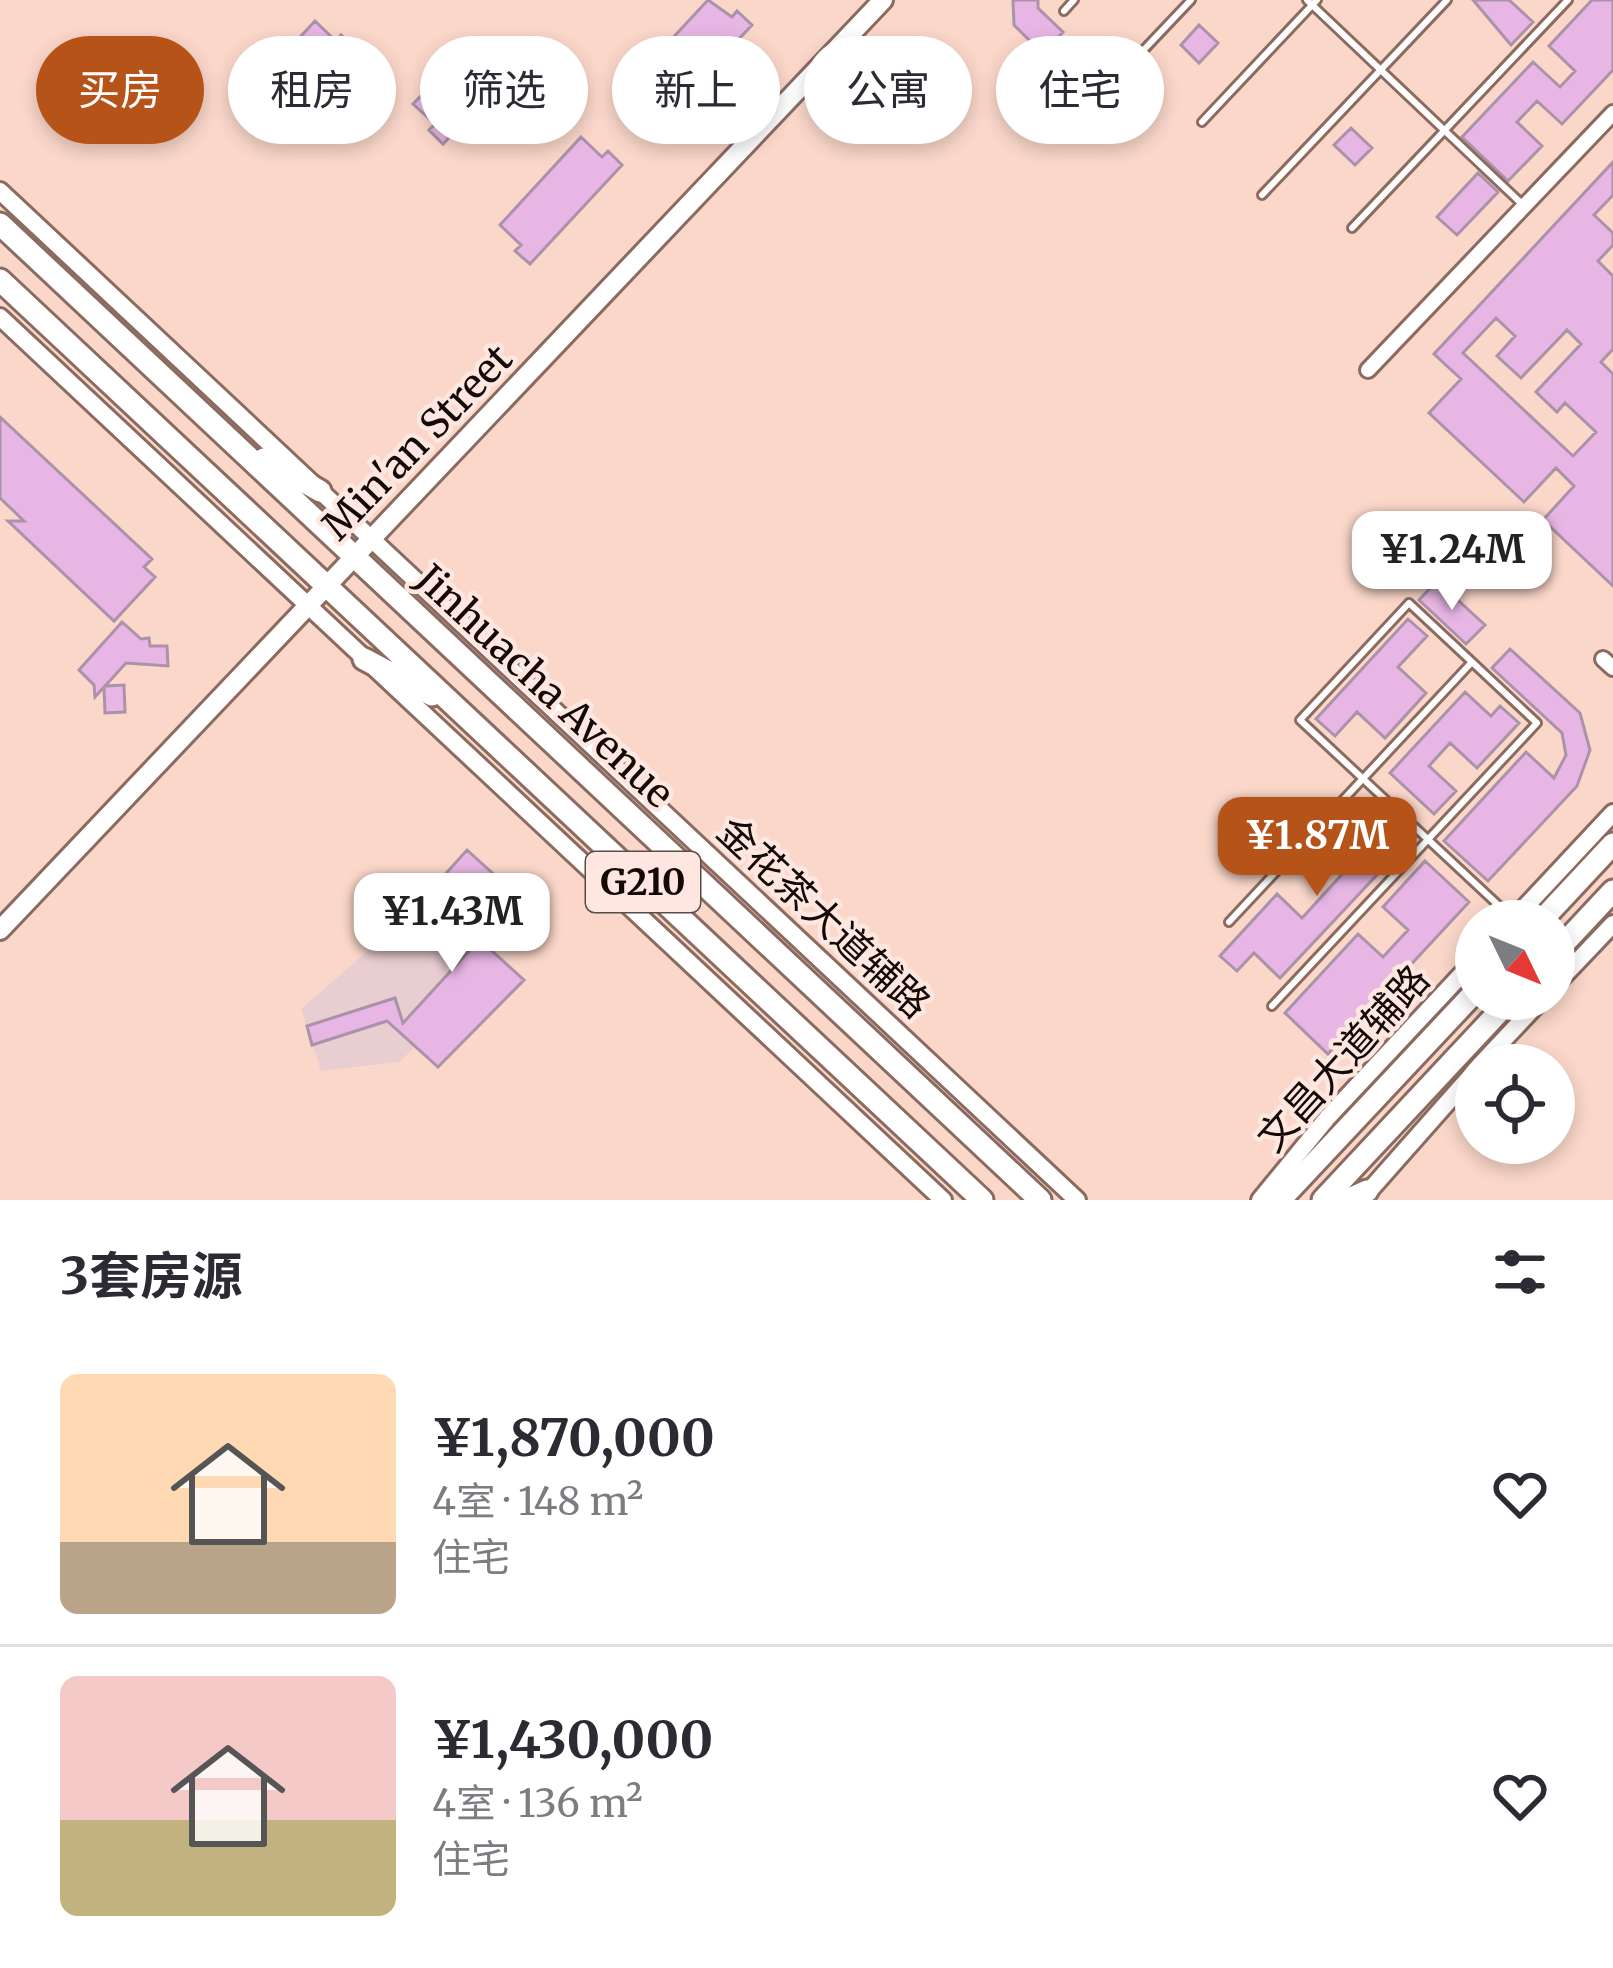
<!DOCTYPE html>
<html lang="zh">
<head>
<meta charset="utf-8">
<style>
	body { margin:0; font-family:Merriweather,"Noto Sans SC",serif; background:#f7f7f7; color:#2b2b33; height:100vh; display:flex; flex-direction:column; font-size:45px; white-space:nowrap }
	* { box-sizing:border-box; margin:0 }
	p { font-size:39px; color:#7c7c81 }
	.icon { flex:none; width:66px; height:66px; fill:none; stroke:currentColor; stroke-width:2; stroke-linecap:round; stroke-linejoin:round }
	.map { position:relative; height:1200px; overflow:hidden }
	.details { display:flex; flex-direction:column; background:#fff; flex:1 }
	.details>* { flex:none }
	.banner { position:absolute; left:36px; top:36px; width:1542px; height:108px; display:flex; gap:24px }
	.needle { width:78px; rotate:133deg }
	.buttons { position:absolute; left:1455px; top:900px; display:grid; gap:24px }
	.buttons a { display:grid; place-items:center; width:120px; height:120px; border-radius:50%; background:#fff; box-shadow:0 6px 18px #0003; font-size:60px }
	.price { position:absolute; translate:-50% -102px; padding:0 27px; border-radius:24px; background:#fff; color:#222; font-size:39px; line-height:78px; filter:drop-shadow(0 3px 6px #0008) }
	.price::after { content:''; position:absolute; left:50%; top:72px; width:36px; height:27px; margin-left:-18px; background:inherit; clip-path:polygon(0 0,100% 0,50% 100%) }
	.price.selected { background:#b65319; color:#fff }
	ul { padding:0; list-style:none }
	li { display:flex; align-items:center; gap:36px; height:300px; padding:0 60px }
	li+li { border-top:3px solid #e1e1e2 }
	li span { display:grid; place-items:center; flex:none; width:336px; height:240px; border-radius:18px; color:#555 }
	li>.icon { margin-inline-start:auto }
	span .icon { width:144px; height:144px; fill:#fffc; stroke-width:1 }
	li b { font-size:51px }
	h2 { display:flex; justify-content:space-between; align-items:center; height:144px; padding:0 60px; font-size:51px }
	.chip { padding:0 42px; border-radius:54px; background:#fff; box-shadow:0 6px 18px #0003; font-size:42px; line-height:108px }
	.chip.selected { background:#b65319; color:#fff }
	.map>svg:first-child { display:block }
	.education { fill:#e9ced1 }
	.building { fill:#e8b6e5; stroke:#aa92a9; stroke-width:3; fill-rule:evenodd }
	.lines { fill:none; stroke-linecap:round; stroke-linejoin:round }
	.service-casing { stroke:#8b6b60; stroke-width:12 }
	.minor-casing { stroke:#8b6b60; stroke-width:20 }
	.tertiary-casing { stroke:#8b6b60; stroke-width:22 }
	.secondary-casing { stroke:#8b6b60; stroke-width:24 }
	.primary-casing { stroke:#8b6b60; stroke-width:27 }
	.trunk-casing { stroke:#8b6b60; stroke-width:27 }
	.service { stroke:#fff; stroke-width:6 }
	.minor { stroke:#fff; stroke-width:14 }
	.tertiary { stroke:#fff; stroke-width:16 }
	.secondary { stroke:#fff; stroke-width:18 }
	.primary { stroke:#fff; stroke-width:21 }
	.trunk { stroke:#fff; stroke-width:21 }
	.labels { text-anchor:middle; stroke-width:9; stroke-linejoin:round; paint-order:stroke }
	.shield { fill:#fde7e0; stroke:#5a4c47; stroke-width:3 }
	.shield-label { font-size:36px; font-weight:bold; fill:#140905 }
	.street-label { font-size:39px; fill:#140905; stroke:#fde7e0 }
</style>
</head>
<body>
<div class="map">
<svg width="1613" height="1200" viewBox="0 0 1613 1200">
	<rect width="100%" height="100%" fill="#fbd7ca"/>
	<path class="education" d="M 441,879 L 504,937 L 423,1026 L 451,1053 L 438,1067 L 415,1047 L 399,1062 L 321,1071 L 301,1009 L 392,930 Z"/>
	<path class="building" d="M 708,0 L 732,17 L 737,11 L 752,25 L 659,124 L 645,111 L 650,105 L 629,85 Z
		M 1013,0 L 1038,0 L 1038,8 L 1063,32 L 1043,54 L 1014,25 Z
		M 1473,0 L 1509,0 L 1533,22 L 1511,45 Z
		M 1592,0 L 1613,0 L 1613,70 L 1562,124 L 1537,101 L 1517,122 L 1542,146 L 1508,181 L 1462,137 L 1533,62 L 1560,87 L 1575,71 L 1549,46 Z
		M 315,21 L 336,41 L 341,35 L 356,49 L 310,98 L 295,85 L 301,79 L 280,59 Z
		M 1199,25 L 1218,43 L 1199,63 L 1181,45 Z
		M 449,67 L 470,86 L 475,81 L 490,94 L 443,144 L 429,130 L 435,124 L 413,104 Z
		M 1351,128 L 1372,148 L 1355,165 L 1334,145 Z
		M 581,137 L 602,157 L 608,151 L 622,165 L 530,264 L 515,251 L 521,245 L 500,225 Z
		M 1613,162 L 1613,195 L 1594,215 L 1613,233 L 1613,245 L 1598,261 L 1613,276 L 1613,349 L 1601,362 L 1613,374 L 1613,586 L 1543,520 L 1574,486 L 1556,468 L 1524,502 L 1429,413 L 1461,379 L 1434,354 ZM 1496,318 L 1515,336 L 1497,356 L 1521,378 L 1567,330 L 1581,344 L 1536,392 L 1557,412 L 1565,403 L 1596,432 L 1573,456 L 1463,353 Z
		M 1478,173 L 1498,192 L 1457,235 L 1437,217 Z
		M 0,417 L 152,559 L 144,567 L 155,577 L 114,621 L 8,521 L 24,521 L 0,498 Z
		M 1437,581 L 1485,625 L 1466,644 L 1419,600 Z
		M 1408,619 L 1427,636 L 1398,667 L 1426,693 L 1385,738 L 1357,712 L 1335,736 L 1316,719 Z
		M 122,622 L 141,639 L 149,638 L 150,646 L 167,646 L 168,666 L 126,663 L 105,686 L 124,685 L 125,712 L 105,713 L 104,687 L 95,697 L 94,685 L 79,670 Z
		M 1510,649 L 1580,713 L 1590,750 L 1577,786 L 1488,881 L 1444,841 L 1526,752 L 1554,778 L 1566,755 L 1562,733 L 1492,668 Z
		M 1465,692 L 1491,716 L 1500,706 L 1519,723 L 1477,768 L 1450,743 L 1429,766 L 1456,791 L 1434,814 L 1390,773 Z
		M 1361,804 L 1405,845 L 1280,978 L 1254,953 L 1237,971 L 1220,956 L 1277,894 L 1302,918 L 1356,859 L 1331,836 Z
		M 467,850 L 531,908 L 492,951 L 524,980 L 438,1067 L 387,1021 L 312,1045 L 307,1026 L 395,998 L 403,1023 L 492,926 L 441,879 Z
		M 1425,861 L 1469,902 L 1328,1054 L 1285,1013 L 1358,934 L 1383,957 L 1408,930 L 1383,907 Z"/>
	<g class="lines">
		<g class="service-casing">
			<path id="service" d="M 1307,0 L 1522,204
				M 1064,11 L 1074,0
				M 1137,57 L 1191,0
				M 1202,122 L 1317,0
				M 1262,195 L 1447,0
				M 1352,228 L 1568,0
				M 1472,662 L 1409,603 L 1300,720 L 1511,917
				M 1229,922 L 1472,662 L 1537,723 L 1272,1006"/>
		</g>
		<g class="minor-casing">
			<path id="minor" d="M 1368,370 L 1613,113
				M 1603,659 L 1613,668"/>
		</g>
		<g class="tertiary-casing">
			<path id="tertiary" d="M 0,191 L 1077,1200
				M 0,317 L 943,1200
				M 1512,921 L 1613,813
				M 1554,986 L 1613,924
				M 1480,1065 L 1542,999
				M 1362,1199 L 1476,1070
				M 1260,1200 L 1328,1117 L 1476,959"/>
		</g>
		<g class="secondary-casing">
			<path id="secondary" d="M 0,930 L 883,0"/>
		</g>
		<g class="primary-casing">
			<path id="primary" d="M 1541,921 L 1613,844
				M 1554,954 L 1613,891
				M 1280,1200 L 1476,991
				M 1323,1200 L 1511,999
				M 1347,1200 L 1367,1191"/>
		</g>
		<g class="trunk-casing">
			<path id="trunk" d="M 0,224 L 1040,1200
				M 0,280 L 982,1200
				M 264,459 L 320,491
				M 364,659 L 432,695"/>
		</g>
		<use href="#service" class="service"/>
		<use href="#minor" class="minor"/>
		<use href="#tertiary" class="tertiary"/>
		<use href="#secondary" class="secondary"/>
		<use href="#primary" class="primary"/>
		<use href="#trunk" class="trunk"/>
	</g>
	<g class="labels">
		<rect class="shield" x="586" y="852" width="114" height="60" rx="9"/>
		<g class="shield-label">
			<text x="643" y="895">G210</text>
		</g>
		<g class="street-label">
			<text transform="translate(417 442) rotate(-46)" y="14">Min'an Street</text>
			<text transform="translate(545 686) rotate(43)" y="14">Jinhuacha Avenue</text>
			<text transform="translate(824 917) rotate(43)" y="14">金花茶大道辅路</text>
			<text transform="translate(1343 1058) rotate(-48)" y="14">文昌大道辅路</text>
		</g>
	</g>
</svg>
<div class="buttons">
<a><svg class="needle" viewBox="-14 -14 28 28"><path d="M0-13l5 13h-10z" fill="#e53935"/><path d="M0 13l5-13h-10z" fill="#7c7c81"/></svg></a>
<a><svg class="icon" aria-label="locate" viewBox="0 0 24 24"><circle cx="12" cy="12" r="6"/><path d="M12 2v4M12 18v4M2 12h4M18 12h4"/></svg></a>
</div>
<b class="price" style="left:1452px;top:613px">¥1.24M</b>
<b class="price selected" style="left:1317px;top:899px">¥1.87M</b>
<b class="price" style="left:452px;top:975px">¥1.43M</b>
<div class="banner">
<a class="chip selected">买房</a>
<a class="chip">租房</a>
<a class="chip">筛选</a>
<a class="chip">新上</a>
<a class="chip">公寓</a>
<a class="chip">住宅</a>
</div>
</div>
<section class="details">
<h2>3套房源<svg class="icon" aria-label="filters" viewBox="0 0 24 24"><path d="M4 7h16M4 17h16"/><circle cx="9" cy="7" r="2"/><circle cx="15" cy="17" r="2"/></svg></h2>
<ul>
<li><span style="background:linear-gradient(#ffd9b3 70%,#b9a48a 0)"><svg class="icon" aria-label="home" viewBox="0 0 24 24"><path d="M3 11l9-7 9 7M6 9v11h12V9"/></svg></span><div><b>¥1,870,000</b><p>4室 · 148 m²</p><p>住宅</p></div><svg class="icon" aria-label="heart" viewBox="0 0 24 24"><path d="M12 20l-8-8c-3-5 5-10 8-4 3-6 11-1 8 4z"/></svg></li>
<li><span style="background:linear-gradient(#f6c9c9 60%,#c2b280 0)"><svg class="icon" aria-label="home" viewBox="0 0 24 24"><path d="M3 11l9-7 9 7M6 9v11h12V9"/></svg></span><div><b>¥1,430,000</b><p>4室 · 136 m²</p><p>住宅</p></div><svg class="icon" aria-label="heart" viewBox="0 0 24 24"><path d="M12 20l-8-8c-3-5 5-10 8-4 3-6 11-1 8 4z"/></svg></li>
</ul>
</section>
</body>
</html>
